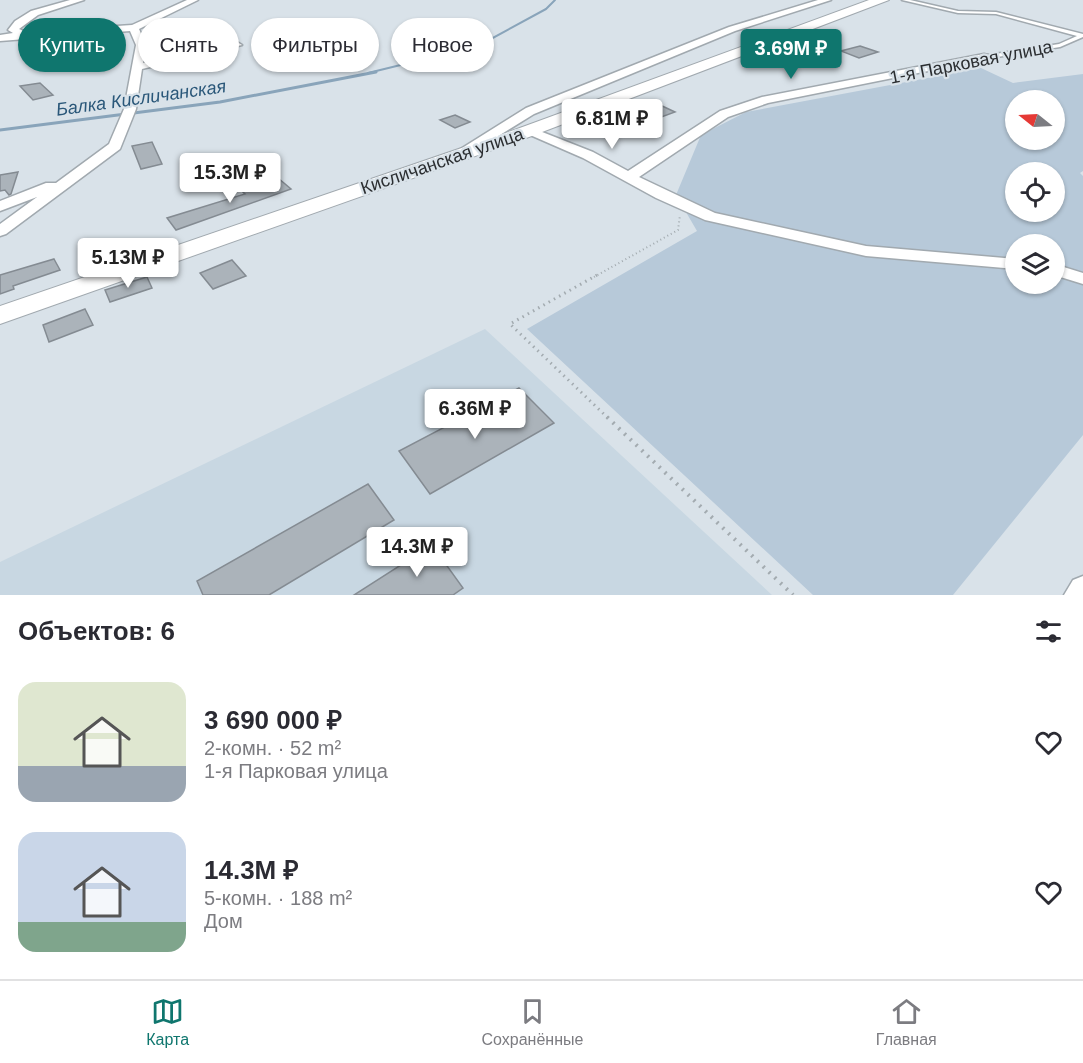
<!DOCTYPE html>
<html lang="ru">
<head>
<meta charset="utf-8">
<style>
	body { margin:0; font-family:Helvetica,sans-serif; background:#f7f7f7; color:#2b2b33; height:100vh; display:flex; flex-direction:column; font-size:22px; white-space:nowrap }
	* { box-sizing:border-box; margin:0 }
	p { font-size:20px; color:#7c7c81 }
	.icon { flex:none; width:33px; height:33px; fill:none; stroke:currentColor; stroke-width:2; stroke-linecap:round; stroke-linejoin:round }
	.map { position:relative; height:595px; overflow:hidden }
	.side { display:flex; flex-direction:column; background:#fff; flex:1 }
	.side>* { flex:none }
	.top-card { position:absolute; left:18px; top:18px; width:600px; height:54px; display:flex; gap:12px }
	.needle { width:39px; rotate:288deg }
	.controls { position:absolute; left:1005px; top:90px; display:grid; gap:12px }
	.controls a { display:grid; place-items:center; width:60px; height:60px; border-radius:50%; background:#fff; box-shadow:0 2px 4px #0004; font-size:30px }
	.price { position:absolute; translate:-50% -51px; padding:0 14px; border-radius:6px; background:#fff; color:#222; font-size:20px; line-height:39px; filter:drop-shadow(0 2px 3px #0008) }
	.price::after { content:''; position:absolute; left:50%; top:36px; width:18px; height:14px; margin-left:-9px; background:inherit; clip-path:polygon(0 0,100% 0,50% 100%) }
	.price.active { background:#0f766e; color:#fff }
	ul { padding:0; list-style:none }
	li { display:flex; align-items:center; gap:18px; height:150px; padding:0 18px }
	li span { display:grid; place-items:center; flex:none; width:168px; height:120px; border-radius:18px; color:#555 }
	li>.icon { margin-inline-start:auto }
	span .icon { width:72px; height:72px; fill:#fffc; stroke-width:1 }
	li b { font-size:26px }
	h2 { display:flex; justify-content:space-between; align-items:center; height:72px; padding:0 18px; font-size:26px }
	.chip { padding:0 21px; border-radius:27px; background:#fff; box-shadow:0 2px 4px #0004; font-size:21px; line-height:54px }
	.chip.active { background:#0f766e; color:#fff }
	.tabs { display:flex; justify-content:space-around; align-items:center; height:84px; border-top:2px solid #e1e1e2; background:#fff; font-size:16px; color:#7c7c81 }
	.tabs a { display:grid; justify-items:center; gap:3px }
	.tabs .active { color:#0f766e }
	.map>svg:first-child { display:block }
	.built { fill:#c8d7e2 }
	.green { fill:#b7c9d9; fill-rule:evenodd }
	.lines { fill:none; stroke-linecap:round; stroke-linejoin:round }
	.stream-far1 { stroke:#89a4ba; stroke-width:2 }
	.stream { stroke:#89a4ba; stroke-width:3 }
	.building { fill:#abb3ba; stroke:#848b92; stroke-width:1.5 }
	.lane-casing { stroke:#a1a9af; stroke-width:3 }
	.street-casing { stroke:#a1a9af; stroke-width:3 }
	.secondary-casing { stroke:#a1a9af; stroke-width:2 }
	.path-far2 { stroke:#a3abb0; stroke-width:2; stroke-dasharray:1 3; stroke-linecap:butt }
	.path-far1 { stroke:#a3abb0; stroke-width:3; stroke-dasharray:1.5 4.5; stroke-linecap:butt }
	.path { stroke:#a3abb0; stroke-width:4; stroke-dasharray:2 6; stroke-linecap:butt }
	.lane { fill:#fff; fill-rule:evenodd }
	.street { fill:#fff; fill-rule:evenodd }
	.secondary { fill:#fff; fill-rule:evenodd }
	.labels { text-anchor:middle; stroke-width:4.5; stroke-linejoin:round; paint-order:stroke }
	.far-street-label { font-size:18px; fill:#2b2e31; stroke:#d9e2e9 }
	.far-water-label { font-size:18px; font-style:italic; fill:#2a5779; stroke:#d9e2e9 }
</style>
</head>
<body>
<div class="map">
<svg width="1083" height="595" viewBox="0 0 1083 595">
	<rect width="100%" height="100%" fill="#d9e2e9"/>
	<path class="built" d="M 485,329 L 772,595 L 0,595 L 0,562 Z"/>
	<path class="green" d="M 981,68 L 1013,83 L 1083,74 L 1083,171 L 1080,173 L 1083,176 L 1083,435 L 953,595 L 813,595 L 527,329 L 697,231 L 676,195 L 701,135 L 746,112 ZM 1016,100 L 1054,100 L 1054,140 L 1016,140 ZM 1016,172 L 1054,172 L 1054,212 L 1016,212 ZM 1016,244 L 1054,244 L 1054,284 L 1016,284 Z"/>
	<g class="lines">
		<path class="stream-far1" d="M 368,73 L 478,46 L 546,9 L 555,0"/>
		<path class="stream" d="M 0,130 L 220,102 L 376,72"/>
	</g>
	<path class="building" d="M 860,46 L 878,52 L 859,58 L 841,51 Z
		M 40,83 L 53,95 L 33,100 L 20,86 Z
		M 660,105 L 675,112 L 656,119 L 641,112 Z
		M 455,115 L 470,122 L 455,128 L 440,120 Z
		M 152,142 L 162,164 L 141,169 L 132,146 Z
		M 18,172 L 11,194 L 9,195 L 5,190 L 0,191 L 0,175 Z
		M 278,178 L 291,189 L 176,230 L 167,218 L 245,194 L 241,190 Z
		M 54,259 L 60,270 L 13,286 L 14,289 L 0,294 L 0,275 Z
		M 232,260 L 246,276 L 213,289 L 200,273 Z
		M 147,277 L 152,288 L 110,302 L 105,290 Z
		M 85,309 L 93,325 L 49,342 L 43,325 Z
		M 519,388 L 554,423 L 430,494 L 399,451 Z
		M 368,484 L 394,520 L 269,595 L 203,595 L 197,581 Z
		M 432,545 L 463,588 L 453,595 L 354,595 Z"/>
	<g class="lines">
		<g class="lane-casing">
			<path id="lane" d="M 902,0 L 910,0 L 958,11 L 996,12 L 1083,34 L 1083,37 L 1060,47 L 984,59 L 982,58 L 982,56 L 1059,44 L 1077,36 L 996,14 L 958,13 Z"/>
		</g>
		<g class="street-casing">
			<path id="street" d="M 70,0 L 84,0 L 38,15 L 19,29 L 26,32 L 132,25 L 187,0 L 198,0 L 139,29 L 146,45 L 143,63 L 237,42 L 242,45 L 142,69 L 136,109 L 120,149 L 6,234 L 0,236 L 0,224 L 37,197 L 0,211 L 0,201 L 46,183 L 56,183 L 109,144 L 124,109 L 136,45 L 130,31 L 0,41 L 0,35 L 13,33 L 8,30 L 15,21 L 31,11 Z
				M 818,0 L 831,0 L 735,31 L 534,114 L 463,158 L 453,158 L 451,155 L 526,108 L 729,27 Z
				M 984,54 L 988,55 L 988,59 L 768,103 L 728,117 L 639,177 L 715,213 L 866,246 L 1016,259 L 1016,269 L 866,256 L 705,220 L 656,198 L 583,158 L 521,131 L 522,128 L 532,128 L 593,152 L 628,171 L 720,111 L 762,97 Z
				M 1054,264 L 1083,273 L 1083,284 L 1054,275 Z
				M 1083,576 L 1083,595 L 1064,595 L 1073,580 Z"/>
		</g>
		<g class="secondary-casing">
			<path id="secondary" d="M 869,0 L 889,0 L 529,137 L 0,324 L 0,306 L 517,129 Z"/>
		</g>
		<path class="path-far2" d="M 594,277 L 678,230 L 680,215"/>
		<path class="path-far1" d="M 597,275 L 510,324 L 609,419"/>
		<path class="path" d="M 607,417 L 793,595"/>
		<use href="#lane" class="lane"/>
		<use href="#street" class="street"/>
		<use href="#secondary" class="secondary"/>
	</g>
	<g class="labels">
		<g class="far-street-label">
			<text transform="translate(971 62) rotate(-11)" y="6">1-я Парковая улица</text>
			<text transform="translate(442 161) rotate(-19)" y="6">Кисличанская улица</text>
		</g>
		<g class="far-water-label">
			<text transform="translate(141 98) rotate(-8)" y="6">Балка Кисличанская</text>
		</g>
	</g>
</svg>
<div class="controls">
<a><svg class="needle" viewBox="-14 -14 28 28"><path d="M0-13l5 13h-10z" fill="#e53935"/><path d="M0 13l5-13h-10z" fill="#7c7c81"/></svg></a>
<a><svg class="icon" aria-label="locate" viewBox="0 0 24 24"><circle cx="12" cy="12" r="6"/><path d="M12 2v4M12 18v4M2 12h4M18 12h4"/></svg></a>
<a><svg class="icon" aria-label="layers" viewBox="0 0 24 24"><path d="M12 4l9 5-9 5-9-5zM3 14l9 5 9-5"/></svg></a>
</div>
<b class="price active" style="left:791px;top:80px">3.69M ₽</b>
<b class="price" style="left:612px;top:150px">6.81M ₽</b>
<b class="price" style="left:230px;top:204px">15.3M ₽</b>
<b class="price" style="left:128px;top:289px">5.13M ₽</b>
<b class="price" style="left:475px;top:440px">6.36M ₽</b>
<b class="price" style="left:417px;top:578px">14.3M ₽</b>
<div class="top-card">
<a class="chip active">Купить</a>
<a class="chip">Снять</a>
<a class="chip">Фильтры</a>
<a class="chip">Новое</a>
</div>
</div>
<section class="side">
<h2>Объектов: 6<svg class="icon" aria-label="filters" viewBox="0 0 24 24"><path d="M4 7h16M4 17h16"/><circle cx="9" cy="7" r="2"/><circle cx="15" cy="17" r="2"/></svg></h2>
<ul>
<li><span style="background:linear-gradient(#dfe7d0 70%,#9aa5b1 0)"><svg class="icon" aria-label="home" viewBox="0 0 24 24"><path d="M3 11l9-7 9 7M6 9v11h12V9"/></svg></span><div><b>3 690 000 ₽</b><p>2-комн. · 52 m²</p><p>1-я Парковая улица</p></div><svg class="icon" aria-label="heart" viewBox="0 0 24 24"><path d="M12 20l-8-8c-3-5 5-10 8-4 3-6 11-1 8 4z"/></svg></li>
<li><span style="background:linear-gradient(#c9d6e8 75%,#7fa58c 0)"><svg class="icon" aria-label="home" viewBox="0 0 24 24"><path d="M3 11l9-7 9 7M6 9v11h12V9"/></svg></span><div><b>14.3M ₽</b><p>5-комн. · 188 m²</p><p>Дом</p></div><svg class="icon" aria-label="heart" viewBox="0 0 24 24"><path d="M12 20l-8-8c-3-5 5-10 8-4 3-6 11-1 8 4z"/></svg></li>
</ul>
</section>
<nav class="tabs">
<a class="active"><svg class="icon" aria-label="map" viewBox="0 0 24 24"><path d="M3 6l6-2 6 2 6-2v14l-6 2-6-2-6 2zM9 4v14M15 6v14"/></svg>Карта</a>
<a><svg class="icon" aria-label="saved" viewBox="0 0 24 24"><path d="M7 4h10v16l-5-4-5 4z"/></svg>Сохранённые</a>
<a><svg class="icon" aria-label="home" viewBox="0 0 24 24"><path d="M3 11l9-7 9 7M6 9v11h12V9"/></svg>Главная</a>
</nav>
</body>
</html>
